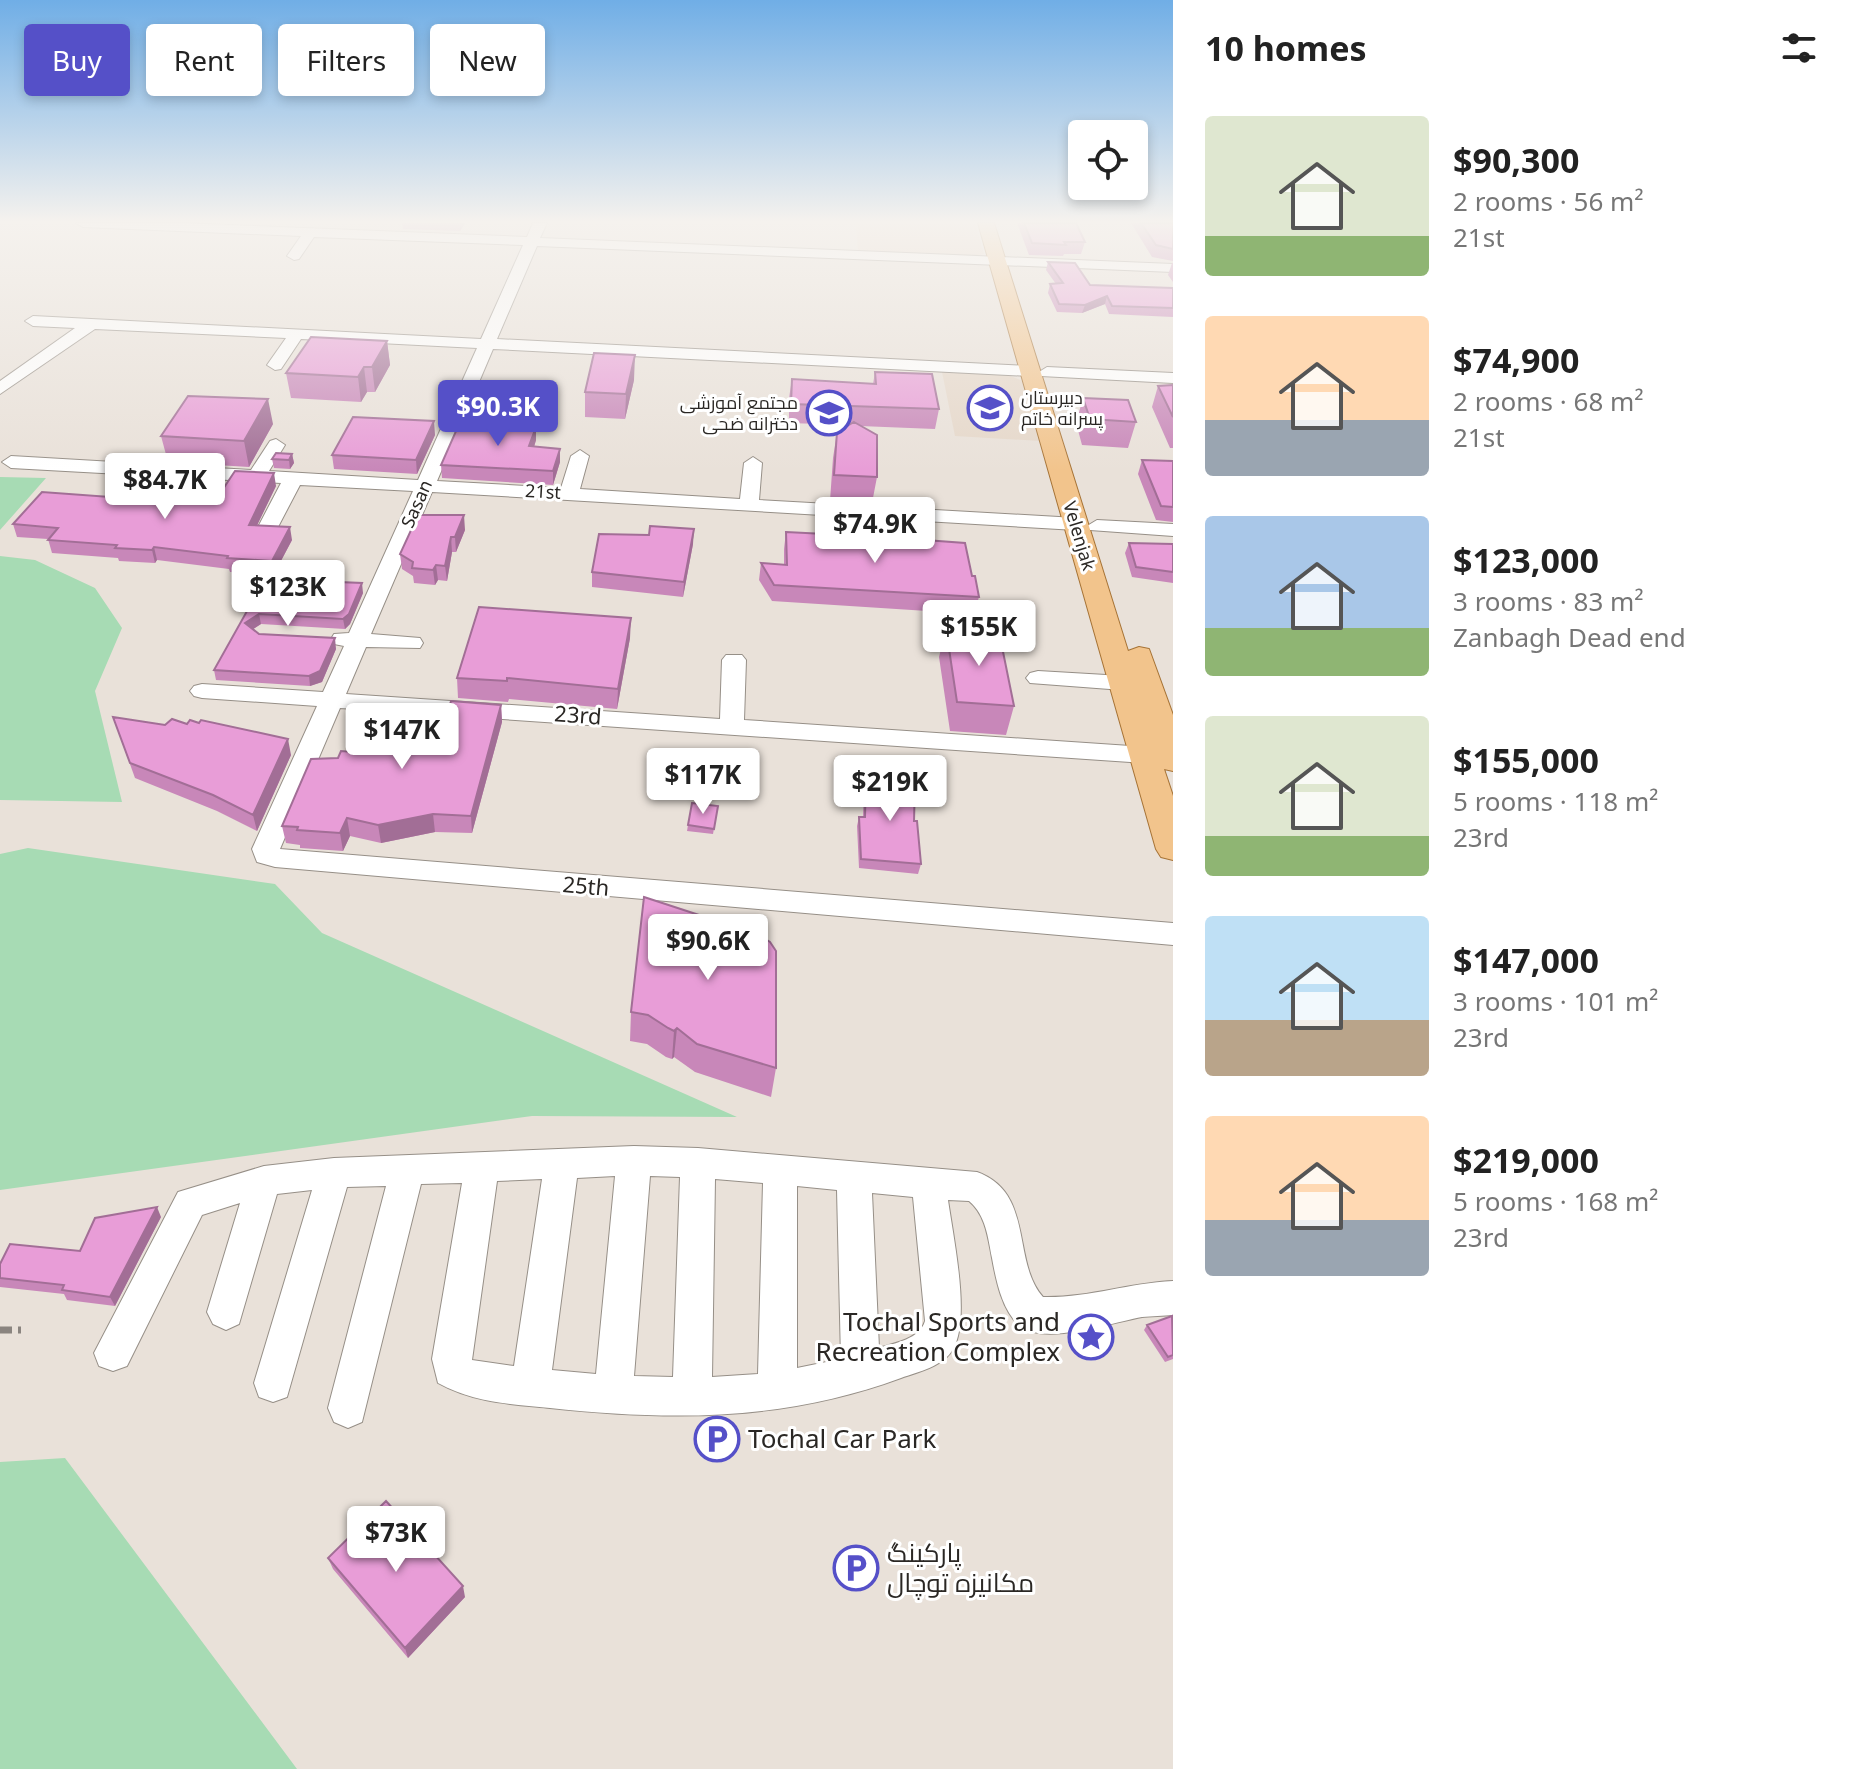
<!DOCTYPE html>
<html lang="en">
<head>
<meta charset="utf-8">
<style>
	body { margin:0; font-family:"Noto Sans",Cairo,sans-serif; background:#f2f2f2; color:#222; height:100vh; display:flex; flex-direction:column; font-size:30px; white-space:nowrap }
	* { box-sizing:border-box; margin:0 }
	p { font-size:26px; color:#767676 }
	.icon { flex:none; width:44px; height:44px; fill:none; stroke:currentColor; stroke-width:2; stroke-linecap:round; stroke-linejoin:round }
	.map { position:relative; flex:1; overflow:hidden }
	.side { display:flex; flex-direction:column; background:#fff; width:680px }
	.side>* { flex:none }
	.guide { position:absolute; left:24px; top:24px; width:760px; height:72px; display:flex; gap:16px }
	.tools { position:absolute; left:1068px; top:120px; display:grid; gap:16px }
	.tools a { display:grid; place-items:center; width:80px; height:80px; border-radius:8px; background:#fff; box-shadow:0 4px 12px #0003; font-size:40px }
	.price { position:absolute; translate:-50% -68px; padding:0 18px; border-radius:8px; background:#fff; color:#222; font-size:26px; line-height:52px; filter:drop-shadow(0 2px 4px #0008) }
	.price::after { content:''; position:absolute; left:50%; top:48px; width:24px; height:18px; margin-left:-12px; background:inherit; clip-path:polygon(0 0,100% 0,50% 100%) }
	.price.active { background:#5550c8; color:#fff }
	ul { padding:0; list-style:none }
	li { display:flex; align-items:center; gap:24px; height:200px; padding:0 32px }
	li span { display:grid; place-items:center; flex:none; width:224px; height:160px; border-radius:8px; color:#555 }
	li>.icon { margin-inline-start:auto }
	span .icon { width:96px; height:96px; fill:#fffc; stroke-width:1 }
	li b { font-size:34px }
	h2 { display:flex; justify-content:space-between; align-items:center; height:96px; padding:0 32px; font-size:34px }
	.chip { padding:0 28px; border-radius:8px; background:#fff; box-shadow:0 4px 12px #0003; font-size:28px; line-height:72px }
	.chip.active { background:#5550c8; color:#fff }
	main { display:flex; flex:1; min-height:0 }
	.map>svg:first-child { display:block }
	.commercial { fill:#e9d5c6 }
	.built { fill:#e5d7c9 }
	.green { fill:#a7dbb4 }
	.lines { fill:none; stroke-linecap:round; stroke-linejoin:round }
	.minor-casing { stroke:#968f87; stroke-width:2 }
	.major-casing { stroke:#a67336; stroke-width:2 }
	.path { stroke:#8a847f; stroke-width:7; stroke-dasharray:12 6; stroke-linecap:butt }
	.minor { fill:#fff; fill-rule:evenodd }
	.major { fill:#f2c48c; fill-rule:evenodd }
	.wall { fill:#c887b9 }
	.shaded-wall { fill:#a26e96 }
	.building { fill:#e89dd7; stroke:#a26e96; stroke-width:2 }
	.labels { text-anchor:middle; stroke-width:6; stroke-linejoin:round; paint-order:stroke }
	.far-poi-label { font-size:18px; fill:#2a2724; stroke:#fff; text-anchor:start }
	.far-street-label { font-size:18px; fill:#2a2724; stroke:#fff }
	.street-label { font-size:22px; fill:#2a2724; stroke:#fff }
	.near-poi-label { font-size:26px; fill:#2a2724; stroke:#fff; text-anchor:start }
</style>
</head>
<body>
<main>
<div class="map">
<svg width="1173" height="1769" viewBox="0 0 1173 1769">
	<rect width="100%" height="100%" fill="#e9e1d9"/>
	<path class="commercial" d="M 856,223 L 975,223 L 984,254 L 969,257 L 858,252 Z"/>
	<path class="built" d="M 942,372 L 1008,375 L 1023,381 L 1041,441 L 955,436 Z"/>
	<path class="green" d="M 0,477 L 46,478 L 0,530 Z
		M 0,556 L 35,560 L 95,588 L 122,628 L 95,691 L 122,802 L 0,800 Z
		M 28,848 L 275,884 L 322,933 L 737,1117 L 532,1116 L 0,1190 L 0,854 Z
		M 65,1458 L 297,1769 L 0,1769 L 0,1462 Z"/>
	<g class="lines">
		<g class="minor-casing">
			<path id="minor" d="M 76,223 L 179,223 L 527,237 L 533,223 L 547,223 L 540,238 L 1173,264 L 1173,272 L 537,246 L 497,339 L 1030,366 L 1038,371 L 1030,376 L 493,349 L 437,481 L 561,488 L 571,456 L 580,450 L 589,456 L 580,489 L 740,499 L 744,463 L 753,457 L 762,463 L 759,500 L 1076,518 L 1086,524 L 1076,530 L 432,492 L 371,634 L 420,638 L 423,643 L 420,648 L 366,647 L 346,694 L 720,719 L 722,660 L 726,655 L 742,655 L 746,660 L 744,720 L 1145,747 L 1154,749 L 1158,755 L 1154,761 L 1145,763 L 340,708 L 280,849 L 1173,923 L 1173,945 L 275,867 L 257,862 L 252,849 L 317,706 L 202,698 L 194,696 L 190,691 L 194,686 L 202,684 L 323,692 L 344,646 L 334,644 L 331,639 L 334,634 L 349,633 L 413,491 L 300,485 L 278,527 L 268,533 L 258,527 L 281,483 L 11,468 L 2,462 L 11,456 L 251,470 L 270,441 L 276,439 L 285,445 L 269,471 L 418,480 L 477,348 L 301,339 L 281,369 L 275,370 L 267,365 L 286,338 L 95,329 L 0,394 L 0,381 L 75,328 L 33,326 L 25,321 L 33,316 L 481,339 L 523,245 L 314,237 L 299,259 L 294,260 L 287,256 L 301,236 L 83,227 Z
				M 1047,367 L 1173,373 L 1173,383 L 1041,376 L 1039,372 Z
				M 1097,520 L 1173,524 L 1173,536 L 1090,530 L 1087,526 Z
				M 1038,671 L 1123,676 L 1131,678 L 1135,683 L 1131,688 L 1123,690 L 1030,683 L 1026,678 L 1030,673 Z
				M 634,1146 L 698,1148 L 977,1172 C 1035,1193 1011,1261 1043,1297 C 1089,1298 1128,1283 1173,1281 L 1173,1315 C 1163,1316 1152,1316 1142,1317 C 1113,1322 1045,1346 1020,1326 C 1002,1311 996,1280 992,1258 C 988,1238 986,1215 969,1201 L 948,1200 C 953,1236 971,1319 953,1349 C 944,1366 918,1372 901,1378 C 784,1421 672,1421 550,1408 C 511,1404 474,1403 438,1383 L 432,1359 L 462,1183 L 421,1184 L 362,1422 L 348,1428 L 334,1422 L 328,1408 L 386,1186 L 347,1187 L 287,1397 L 273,1402 L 259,1397 L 254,1383 L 312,1190 L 277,1194 L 239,1324 L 226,1330 L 213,1324 L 207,1312 L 240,1203 L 202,1215 L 127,1366 L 113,1371 L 99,1366 L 94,1353 L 178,1192 L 264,1166 L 334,1158 ZM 615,1176 L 596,1374 L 552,1370 L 577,1178 ZM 650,1176 L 680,1177 L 673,1377 L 634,1376 ZM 542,1179 L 514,1366 L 472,1360 L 497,1181 ZM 715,1179 L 763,1183 L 758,1374 L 712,1377 ZM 797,1186 L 837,1190 L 841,1359 L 797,1368 ZM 872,1193 L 913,1197 L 925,1321 C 920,1339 895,1343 879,1348 Z"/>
		</g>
		<g class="major-casing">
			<path id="major" d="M 978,223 L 994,223 L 1128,651 L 1139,647 L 1149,649 L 1173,715 L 1173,771 L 1164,769 L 1173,796 L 1173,860 L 1161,857 L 1156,849 Z"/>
		</g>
		<path class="path" d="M 0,1330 L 21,1330"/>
		<use href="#minor" class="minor"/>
		<use href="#major" class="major"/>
	</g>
	<path class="wall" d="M 402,223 L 465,223 L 460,231 L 403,229 Z
		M 1017,223 L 1076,223 L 1085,242 L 1081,254 L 1064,254 L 1063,256 L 1029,255 Z
		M 1131,223 L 1173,223 L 1173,261 L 1152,257 Z
		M 1048,262 L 1090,285 L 1173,288 L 1173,317 L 1109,314 L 1105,304 L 1082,313 L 1057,312 L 1048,293 L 1050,284 L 1056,284 L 1046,270 Z
		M 1172,263 L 1173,263 L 1173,282 L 1168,275 Z
		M 387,341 L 390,365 L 375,392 L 367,392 L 361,402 L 291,398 L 286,373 Z
		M 875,372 L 939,409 L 935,429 L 860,426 L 877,477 L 872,503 L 830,501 L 833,458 L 837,432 L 849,425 L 789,423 L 789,398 L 792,379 L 873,384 Z
		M 634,380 L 625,419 L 585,417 L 585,392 Z
		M 1173,385 L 1173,448 L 1170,448 L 1152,407 L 1158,386 Z
		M 1083,398 L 1136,422 L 1128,448 L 1082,445 L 1076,423 Z
		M 273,424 L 249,467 L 168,462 L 161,436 Z
		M 536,427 L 536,440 L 534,447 L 560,462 L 553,485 L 442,478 L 441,465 Z
		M 435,435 L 417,474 L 334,469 L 332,455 Z
		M 292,454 L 294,463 L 290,469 L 274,468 L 272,459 Z
		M 1142,460 L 1173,461 L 1173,522 L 1156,520 L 1138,474 Z
		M 276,486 L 257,525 L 292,540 L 274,574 L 230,572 L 229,569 L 157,560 L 155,563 L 119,561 L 118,558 L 52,553 L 48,539 L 17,537 L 13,524 L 215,501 Z
		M 465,530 L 456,552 L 452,552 L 447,581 L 438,580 L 435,585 L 414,583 L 413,576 L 402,569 L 400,554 Z
		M 786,532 L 972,576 L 979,597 L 974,614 L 772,601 L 759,580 L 761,563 L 784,565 L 784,549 Z
		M 1129,543 L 1173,544 L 1173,583 L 1132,577 L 1125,553 Z
		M 693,544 L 683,597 L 592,587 L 592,572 Z
		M 265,579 L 363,593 L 350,624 L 345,629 L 261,624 L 253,629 L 259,634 L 336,649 L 322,682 L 310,686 L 216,680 L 214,670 Z
		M 946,629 L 1014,706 L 1006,735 L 950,731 L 939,657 Z
		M 630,638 L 617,709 L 509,699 L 508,702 L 458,698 L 457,678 Z
		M 501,705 L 502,722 L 472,833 L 435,832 L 381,843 L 350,836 L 343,851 L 300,848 L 300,845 L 286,843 L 282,826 L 338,758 L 379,754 L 449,708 Z
		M 113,717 L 165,725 L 199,723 L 291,755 L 257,831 L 217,811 L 135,778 Z
		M 866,777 L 914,821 L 921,864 L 918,874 L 859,868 L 857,826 L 859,817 L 863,817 L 864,787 Z
		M 718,806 L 713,834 L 687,831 L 688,825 Z
		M 644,897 L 776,1068 L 771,1097 L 695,1072 L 674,1057 L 672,1059 L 666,1057 L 647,1044 L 630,1041 L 631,1012 Z
		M 161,1217 L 115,1306 L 67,1300 L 64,1294 L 0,1287 L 0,1264 L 80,1251 Z
		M 1173,1317 L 1173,1359 L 1165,1362 L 1144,1330 L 1147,1325 Z
		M 328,1558 L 465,1597 L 408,1658 L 333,1569 Z"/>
	<path class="shaded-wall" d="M 460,223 L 465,223 L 460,231 Z
		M 1107,296 L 1105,304 L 1082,313 L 1085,305 Z
		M 387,341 L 390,365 L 375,392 L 372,367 Z
		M 635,355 L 634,380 L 625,419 L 626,394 Z
		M 364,367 L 367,392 L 361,402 L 358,377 Z
		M 268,399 L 273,424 L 249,467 L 244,441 Z
		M 434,421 L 435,435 L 417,474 L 416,460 Z
		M 536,427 L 536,440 L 530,460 L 529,446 Z
		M 560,449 L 560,462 L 553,485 L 553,471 Z
		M 292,454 L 294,463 L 290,469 L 289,460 Z
		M 274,473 L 276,486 L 251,538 L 249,525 Z
		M 464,515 L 465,530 L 456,552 L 455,537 Z
		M 290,527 L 292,540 L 274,574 L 272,561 Z
		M 694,529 L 693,544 L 683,597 L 684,582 Z
		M 451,537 L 452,552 L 447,581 L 445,566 Z
		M 154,547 L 157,560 L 155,563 L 152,550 Z
		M 436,565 L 438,580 L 435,585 L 433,570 Z
		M 362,583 L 363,593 L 350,624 L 345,629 L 343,619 Z
		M 259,614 L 261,624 L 247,633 L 245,623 Z
		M 631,618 L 630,638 L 617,709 L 618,689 Z
		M 335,638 L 336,649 L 322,682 L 310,686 L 309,676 Z
		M 501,705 L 502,722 L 472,833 L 471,816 Z
		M 288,739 L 291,755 L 257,831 L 253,815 Z
		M 433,814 L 435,832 L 381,843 L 378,825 Z
		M 347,818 L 350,836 L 343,851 L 340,833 Z
		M 677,1028 L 674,1057 L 672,1059 L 674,1031 Z
		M 157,1207 L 161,1217 L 115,1306 L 110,1297 Z
		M 463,1586 L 465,1597 L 408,1658 L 405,1648 Z"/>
	<path class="building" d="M 1024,223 L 1076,223 L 1085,242 L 1064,242 L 1066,245 L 1032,243 Z
		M 1141,223 L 1173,223 L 1173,249 L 1156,245 Z
		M 1048,262 L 1075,263 L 1090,285 L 1173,288 L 1173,308 L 1112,306 L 1107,296 L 1085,305 L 1059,304 L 1050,284 L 1063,283 Z
		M 311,337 L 387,341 L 372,367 L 364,367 L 358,377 L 286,373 Z
		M 594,353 L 635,355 L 626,394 L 585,392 Z
		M 875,372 L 932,374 L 939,409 L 791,404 L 792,379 L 876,384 Z
		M 1173,385 L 1173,417 L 1158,386 Z
		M 188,396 L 268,399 L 244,441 L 161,436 Z
		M 1083,398 L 1128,400 L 1136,422 L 1090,419 Z
		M 353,417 L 434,421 L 416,460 L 332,455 Z
		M 460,422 L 536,427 L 529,446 L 560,449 L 553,471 L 441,465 Z
		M 854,422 L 877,435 L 877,477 L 834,475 L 837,432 Z
		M 276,453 L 292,454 L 289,460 L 272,459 Z
		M 1142,460 L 1173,461 L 1173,507 L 1161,506 Z
		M 235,471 L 274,473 L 249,525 L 290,527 L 272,561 L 227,558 L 228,556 L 154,547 L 152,550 L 115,548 L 117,545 L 48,540 L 58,528 L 13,524 L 42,492 L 151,500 L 153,497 L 215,501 Z
		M 418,515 L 464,515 L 455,537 L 451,537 L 445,566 L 436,565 L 433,570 L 412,568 L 413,562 L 400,554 Z
		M 650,526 L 694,529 L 684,582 L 592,572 L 599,534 L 649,535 Z
		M 786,532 L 884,537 L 965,543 L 972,576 L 975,576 L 979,597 L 774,585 L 761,563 L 787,565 Z
		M 1129,543 L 1173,544 L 1173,572 L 1136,567 Z
		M 265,579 L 362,583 L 349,614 L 343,619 L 259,614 L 245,623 L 259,634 L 335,638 L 320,671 L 309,676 L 214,670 Z
		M 479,607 L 631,618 L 618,689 L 507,678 L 507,681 L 457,678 Z
		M 946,629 L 999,632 L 1014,706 L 957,702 Z
		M 451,701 L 501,705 L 471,816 L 433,814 L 378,825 L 347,818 L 340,833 L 297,830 L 298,827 L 282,826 L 311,759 L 338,758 L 341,751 L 379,754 L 398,704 L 449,708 Z
		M 113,717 L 165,725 L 172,719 L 187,724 L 190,720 L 199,723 L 201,720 L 288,739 L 253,815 L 213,795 L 130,763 Z
		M 866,777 L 915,783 L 914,821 L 917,821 L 921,864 L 861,859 L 859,817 L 865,817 Z
		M 692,803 L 718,806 L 714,829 L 688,825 Z
		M 644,897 L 757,934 L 770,942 L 776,951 L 776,1068 L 697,1044 L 677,1028 L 674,1031 L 668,1028 L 648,1015 L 631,1012 Z
		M 157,1207 L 110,1297 L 62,1290 L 64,1285 L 0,1278 L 0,1264 L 10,1244 L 80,1251 L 95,1218 Z
		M 1172,1316 L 1173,1355 L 1168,1357 L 1147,1325 Z
		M 386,1501 L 463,1586 L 405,1648 L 328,1558 Z"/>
	<linearGradient id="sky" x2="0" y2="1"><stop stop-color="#70aee6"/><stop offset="0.47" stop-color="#f5f2ee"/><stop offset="1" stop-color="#f5f2ee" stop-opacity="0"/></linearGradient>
	<rect width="1173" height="471" fill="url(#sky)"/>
	<defs>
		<g id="school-ring" transform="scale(2.3)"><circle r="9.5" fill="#fff" stroke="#5550c8" stroke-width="1.5"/><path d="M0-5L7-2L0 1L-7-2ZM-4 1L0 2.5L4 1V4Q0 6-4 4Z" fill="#5550c8"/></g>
		<g id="sight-ring" transform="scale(2.3)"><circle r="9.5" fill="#fff" stroke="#5550c8" stroke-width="1.5"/><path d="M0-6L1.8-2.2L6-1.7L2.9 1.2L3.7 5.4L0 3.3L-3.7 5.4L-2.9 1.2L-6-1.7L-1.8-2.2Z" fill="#5550c8"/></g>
		<g id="parking-ring" transform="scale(2.3)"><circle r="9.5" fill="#fff" stroke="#5550c8" stroke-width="1.5"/><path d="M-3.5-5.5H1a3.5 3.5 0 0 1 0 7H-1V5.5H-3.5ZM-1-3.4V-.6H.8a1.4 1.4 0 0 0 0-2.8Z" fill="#5550c8"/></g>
	</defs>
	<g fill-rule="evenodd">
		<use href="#school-ring" x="990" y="408"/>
		<use href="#school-ring" x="829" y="413"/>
		<use href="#sight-ring" x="1091" y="1337"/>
		<use href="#parking-ring" x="717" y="1439"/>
		<use href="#parking-ring" x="856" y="1568"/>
	</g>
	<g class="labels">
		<g class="far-poi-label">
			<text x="1021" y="404">دبیرستان<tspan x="1021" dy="21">پسرانه خاتم</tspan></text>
			<text x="798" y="409" text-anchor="end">مجتمع آموزشی<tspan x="798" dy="21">دخترانه ضحی</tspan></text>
		</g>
		<g class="far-street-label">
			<text transform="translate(543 492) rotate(3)" y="6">21st</text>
			<text transform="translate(417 504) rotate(-66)" y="6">Sasan</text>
			<text transform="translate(1079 536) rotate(73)" y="6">Velenjak</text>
		</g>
		<g class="street-label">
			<text transform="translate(578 715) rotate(4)" y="8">23rd</text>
			<text transform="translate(586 886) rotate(5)" y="8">25th</text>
		</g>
		<g class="near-poi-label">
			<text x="1060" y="1331" text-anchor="end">Tochal Sports and<tspan x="1060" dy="30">Recreation Complex</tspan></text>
			<text x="748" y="1448">Tochal Car Park</text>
			<text x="887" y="1562">پارکینگ<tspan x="887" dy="30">مکانیزه توچال</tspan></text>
		</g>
	</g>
</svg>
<div class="tools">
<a><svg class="icon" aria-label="locate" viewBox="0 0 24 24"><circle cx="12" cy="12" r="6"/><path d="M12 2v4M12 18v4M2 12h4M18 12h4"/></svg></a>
</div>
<b class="price active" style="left:498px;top:448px">$90.3K</b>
<b class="price" style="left:165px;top:521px">$84.7K</b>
<b class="price" style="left:875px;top:565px">$74.9K</b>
<b class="price" style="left:288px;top:628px">$123K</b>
<b class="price" style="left:979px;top:668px">$155K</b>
<b class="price" style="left:402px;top:771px">$147K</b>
<b class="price" style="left:703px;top:816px">$117K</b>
<b class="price" style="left:890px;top:823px">$219K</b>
<b class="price" style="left:708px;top:982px">$90.6K</b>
<b class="price" style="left:396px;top:1574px">$73K</b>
<div class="guide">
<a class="chip active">Buy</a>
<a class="chip">Rent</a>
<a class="chip">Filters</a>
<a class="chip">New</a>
</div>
</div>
<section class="side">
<h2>10 homes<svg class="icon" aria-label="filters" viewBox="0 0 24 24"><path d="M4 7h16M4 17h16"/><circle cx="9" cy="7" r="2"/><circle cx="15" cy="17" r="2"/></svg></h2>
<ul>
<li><span style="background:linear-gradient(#dfe7d0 75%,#8fb573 0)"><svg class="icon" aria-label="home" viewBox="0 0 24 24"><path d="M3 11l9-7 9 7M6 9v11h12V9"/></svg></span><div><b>$90,300</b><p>2 rooms · 56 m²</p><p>21st</p></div></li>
<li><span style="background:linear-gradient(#ffd9b3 65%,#9aa5b1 0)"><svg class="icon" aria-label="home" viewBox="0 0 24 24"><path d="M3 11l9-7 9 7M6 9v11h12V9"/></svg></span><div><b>$74,900</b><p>2 rooms · 68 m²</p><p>21st</p></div></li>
<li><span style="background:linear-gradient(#a9c7e8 70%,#8fb573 0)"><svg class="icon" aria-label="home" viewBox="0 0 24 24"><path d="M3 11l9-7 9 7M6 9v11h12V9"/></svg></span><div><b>$123,000</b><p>3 rooms · 83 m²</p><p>Zanbagh Dead end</p></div></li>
<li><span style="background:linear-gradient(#dfe7d0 75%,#8fb573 0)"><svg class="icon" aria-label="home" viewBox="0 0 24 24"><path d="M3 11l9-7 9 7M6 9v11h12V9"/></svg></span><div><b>$155,000</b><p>5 rooms · 118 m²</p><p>23rd</p></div></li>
<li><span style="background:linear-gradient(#bfe0f5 65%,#b9a48a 0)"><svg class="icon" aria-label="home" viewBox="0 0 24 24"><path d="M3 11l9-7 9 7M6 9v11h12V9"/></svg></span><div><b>$147,000</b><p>3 rooms · 101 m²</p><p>23rd</p></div></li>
<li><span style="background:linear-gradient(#ffd9b3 65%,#9aa5b1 0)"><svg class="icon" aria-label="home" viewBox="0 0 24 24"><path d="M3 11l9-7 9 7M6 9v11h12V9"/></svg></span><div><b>$219,000</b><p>5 rooms · 168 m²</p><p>23rd</p></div></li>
</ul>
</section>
</main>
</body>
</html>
